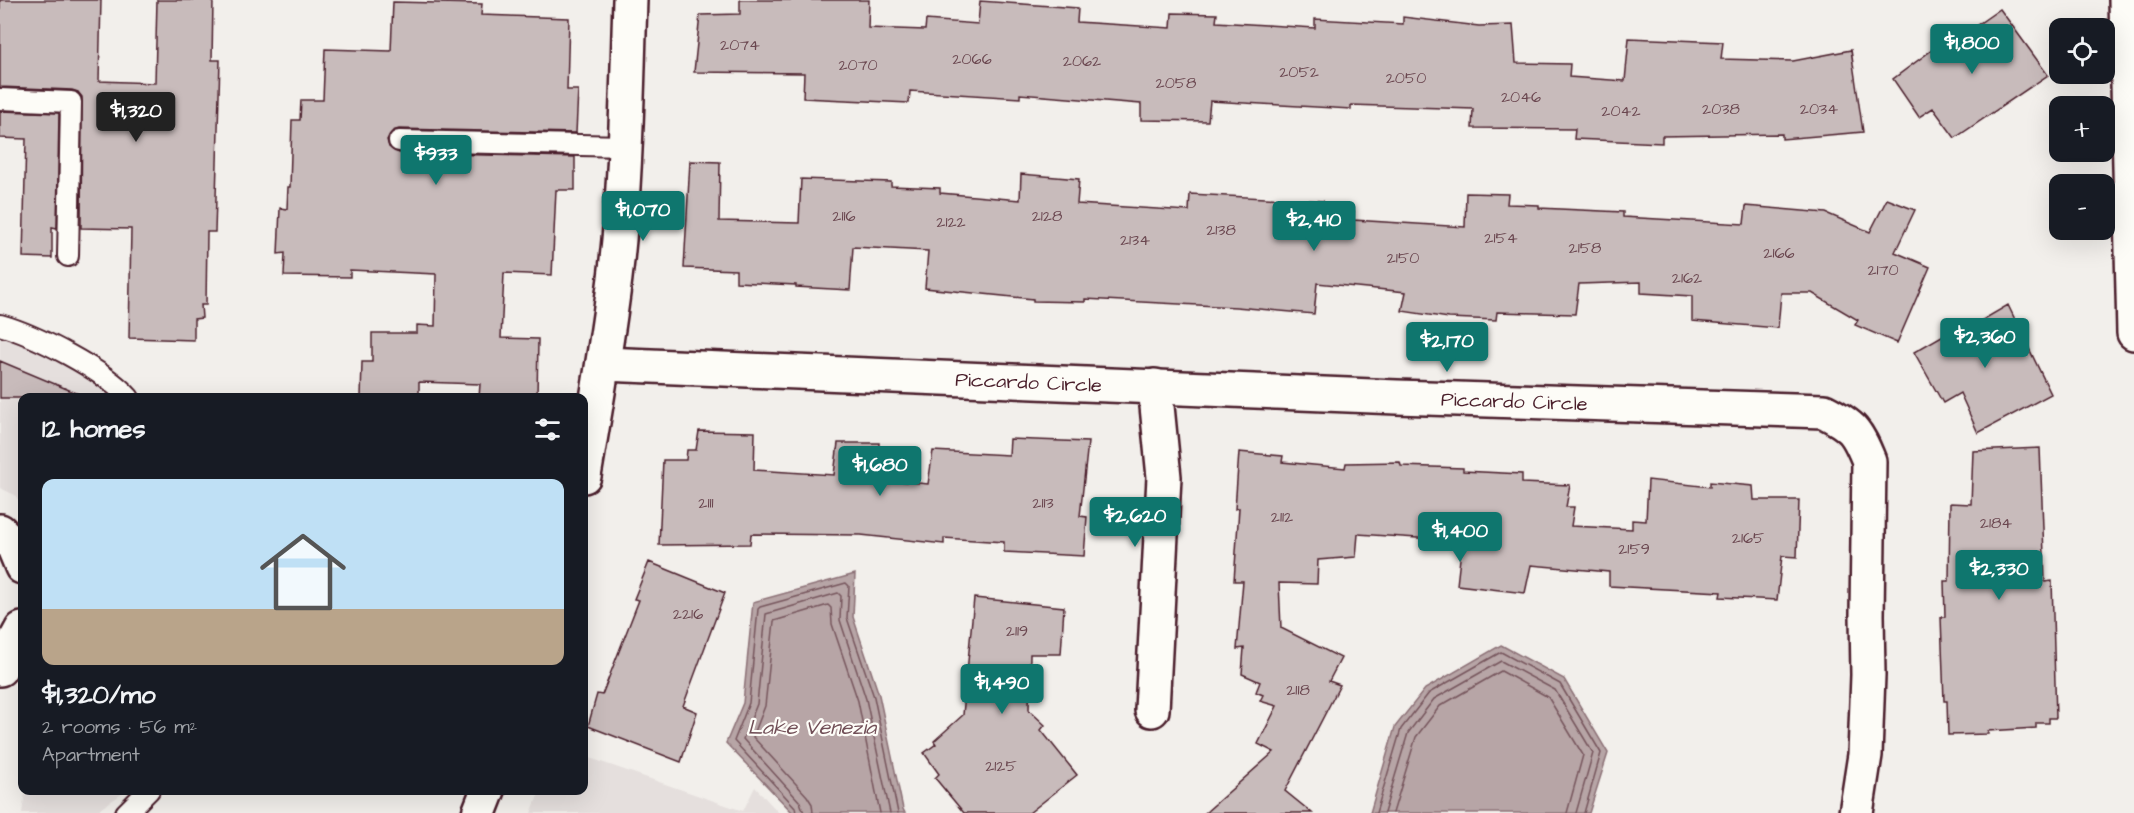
<!DOCTYPE html>
<html lang="en">
<head>
<meta charset="utf-8">
<style>
	body { margin:0; font-family:"Architects Daughter",sans-serif; background:#20242c; color:#f1f3f6; height:100vh; display:flex; flex-direction:column; font-size:22px; white-space:nowrap }
	* { box-sizing:border-box; margin:0 }
	p { font-size:20px; color:#9ea1a6 }
	.icon { flex:none; width:33px; height:33px; fill:none; stroke:currentColor; stroke-width:2; stroke-linecap:round; stroke-linejoin:round }
	.map { position:relative; flex:1; overflow:hidden }
	.drawer { position:absolute; left:18px; top:393px; width:570px; height:402px; display:flex; flex-direction:column; background:#171b24; border-radius:12px; box-shadow:0 6px 24px #0002 }
	.drawer>* { flex:none }
	.fabs { position:absolute; left:2049px; top:18px; display:grid; gap:12px }
	.fabs a { display:grid; place-items:center; width:66px; height:66px; border-radius:12px; background:#171b24; box-shadow:0 6px 24px #0002; font-size:30px }
	.price { position:absolute; translate:-50% -51px; padding:0 14px; border-radius:6px; background:#0f766e; color:#fff; font-size:20px; line-height:39px; filter:drop-shadow(0 2px 3px #0008) }
	.price::after { content:''; position:absolute; left:50%; top:36px; width:18px; height:14px; margin-left:-9px; background:inherit; clip-path:polygon(0 0,100% 0,50% 100%) }
	.price.active { background:#222; color:#fff }
	ul { padding:0; list-style:none }
	li { display:grid; align-content:center; gap:12px; height:318px; padding:0 24px }
	li span { display:grid; place-items:center; height:186px; border-radius:12px; color:#555 }
	li>.icon { margin-inline-start:auto }
	span .icon { width:108px; height:108px; fill:#fffc; stroke-width:1 }
	li b { font-size:26px }
	h2 { display:flex; justify-content:space-between; align-items:center; height:72px; padding:0 24px; font-size:26px }
	.map>svg:first-child { display:block }
	.built { fill:#e5dfdd }
	.water { fill:#b7a5a6; stroke:#8b6f75; stroke-width:1.5 }
	.lines { fill:none; stroke-linecap:round; stroke-linejoin:round }
	.shore { stroke:#76555c; stroke-width:1.5 }
	.building { fill:#c8bbbb; stroke:#4a1f2b; stroke-width:1.5 }
	.lane-casing { stroke:#4a1f2b; stroke-width:24 }
	.street-casing { stroke:#4a1f2b; stroke-width:38 }
	.secondary-casing { stroke:#4a1f2b; stroke-width:38 }
	.lane { stroke:#fdfcf7; stroke-width:20 }
	.street { stroke:#fdfcf7; stroke-width:33 }
	.secondary { stroke:#fdfcf7; stroke-width:33 }
	.labels { text-anchor:middle; stroke-width:4.5; stroke-linejoin:round; paint-order:stroke }
	.number-label { font-size:16px; fill:#6a464f }
	.street-label { font-size:20px; fill:#4a1f2b; stroke:#fdfcf7 }
	.water-label { font-size:21px; font-style:italic; fill:#704e56; stroke:#fdfcf7 }
</style>
</head>
<body>
<div class="map">
<svg width="2134" height="813" viewBox="0 0 2134 813">
	<rect width="100%" height="100%" fill="#f2efeb"/>
	<filter id="ink" filterUnits="userSpaceOnUse"><feTurbulence type="fractalNoise" baseFrequency=".0167" numOctaves="2"/><feDisplacementMap in="SourceGraphic" scale="12" xChannelSelector="R" yChannelSelector="G"/><feConvolveMatrix kernelMatrix="1 2 1 2 8 2 1 2 1" color-interpolation-filters="sRGB"/></filter>
	<g filter="url(#ink)">
		<path class="built" d="M 0,320 L 132,397 L 22,398 L 22,506 L 15,495 L 0,488 Z
			M 584,756 L 743,811 L 755,787 L 779,813 L 531,813 L 540,791 L 584,790 Z
			M 25,791 L 25,790 L 126,791 L 94,813 L 22,813 Z"/>
		<path class="water" d="M 855,574 L 853,617 L 879,695 L 903,809 L 905,813 L 793,813 L 726,743 L 743,703 L 753,602 Z
			M 1501,645 L 1564,679 L 1608,753 L 1589,813 L 1370,813 L 1395,727 L 1425,689 Z"/>
		<g class="lines">
			<path class="shore" d="M 796,813 L 795,807 L 734,741 L 749,703 L 758,609 L 760,607 L 846,583 L 849,586 L 847,618 L 874,697 L 898,813
				M 804,813 L 800,802 L 743,739 L 757,704 L 766,614 L 838,593 L 841,596 L 840,620 L 866,699 L 890,813
				M 813,813 L 812,804 L 807,796 L 753,737 L 765,706 L 774,621 L 828,605 L 831,608 L 832,624 L 858,701 L 880,813
				M 1376,813 L 1401,729 L 1429,693 L 1501,652 L 1560,684 L 1601,753 L 1584,813
				M 1384,813 L 1408,733 L 1434,699 L 1501,661 L 1555,690 L 1593,753 L 1576,813
				M 1393,813 L 1416,737 L 1440,706 L 1501,671 L 1548,697 L 1583,755 L 1567,813"/>
		</g>
		<path class="building" d="M 0,0 L 101,0 L 99,81 L 155,83 L 157,0 L 213,0 L 212,60 L 220,60 L 215,232 L 207,232 L 206,305 L 201,305 L 202,318 L 194,319 L 194,340 L 129,338 L 131,229 L 81,228 L 82,97 L 78,92 L 72,90 L 0,87 Z
			M 740,0 L 869,0 L 868,28 L 925,30 L 926,20 L 978,24 L 980,1 L 1078,8 L 1077,22 L 1171,28 L 1172,13 L 1217,14 L 1216,22 L 1315,28 L 1315,19 L 1403,24 L 1403,17 L 1479,26 L 1513,25 L 1516,63 L 1570,64 L 1569,77 L 1625,81 L 1629,38 L 1723,42 L 1721,59 L 1793,61 L 1851,50 L 1863,132 L 1782,139 L 1782,134 L 1662,136 L 1662,143 L 1574,139 L 1575,129 L 1472,128 L 1473,109 L 1351,105 L 1351,109 L 1210,101 L 1208,121 L 1141,120 L 1141,104 L 1020,94 L 1020,98 L 910,91 L 909,103 L 803,98 L 804,73 L 694,72 L 700,15 L 740,14 Z
			M 393,2 L 482,4 L 481,15 L 569,18 L 567,90 L 578,90 L 576,133 L 399,129 L 393,131 L 387,140 L 389,147 L 399,153 L 575,157 L 575,190 L 556,190 L 552,275 L 504,273 L 501,338 L 538,339 L 537,398 L 479,398 L 480,384 L 419,382 L 419,398 L 361,398 L 362,362 L 372,362 L 372,333 L 417,333 L 417,325 L 435,326 L 436,274 L 350,270 L 350,277 L 284,276 L 285,253 L 278,254 L 280,208 L 287,209 L 288,187 L 290,187 L 292,120 L 300,120 L 301,100 L 323,100 L 325,49 L 391,51 Z
			M 2000,9 L 2048,75 L 1955,138 L 1933,108 L 1919,117 L 1893,79 L 1940,44 L 1944,48 Z
			M 0,111 L 59,113 L 57,228 L 52,227 L 52,258 L 23,257 L 26,139 L 0,138 Z
			M 690,161 L 720,162 L 719,221 L 799,223 L 801,179 L 891,182 L 891,186 L 940,188 L 940,193 L 1020,200 L 1021,174 L 1079,179 L 1077,204 L 1189,211 L 1190,194 L 1286,199 L 1323,201 L 1323,208 L 1354,211 L 1353,220 L 1465,227 L 1466,193 L 1508,194 L 1507,204 L 1539,205 L 1539,208 L 1623,212 L 1623,217 L 1744,224 L 1746,206 L 1826,213 L 1870,232 L 1887,199 L 1915,210 L 1895,252 L 1930,267 L 1897,343 L 1855,325 L 1858,320 L 1812,293 L 1781,293 L 1778,328 L 1692,321 L 1692,296 L 1641,293 L 1641,282 L 1579,284 L 1575,314 L 1497,312 L 1496,320 L 1449,318 L 1402,311 L 1406,292 L 1317,283 L 1314,314 L 1236,307 L 1085,299 L 1085,302 L 1033,301 L 1033,299 L 925,288 L 928,251 L 853,247 L 850,290 L 796,287 L 796,285 L 736,282 L 736,270 L 684,268 Z
			M 2008,305 L 2051,394 L 1978,433 L 1960,393 L 1943,403 L 1914,352 L 1959,326 L 1962,332 Z
			M 0,361 L 86,397 L 86,398 L 0,398 Z
			M 699,431 L 755,432 L 754,470 L 834,475 L 838,443 L 879,443 L 878,479 L 928,484 L 933,451 L 1009,455 L 1010,439 L 1088,442 L 1080,516 L 1087,517 L 1084,556 L 1004,552 L 1004,542 L 944,538 L 944,544 L 861,535 L 751,534 L 750,544 L 659,545 L 663,460 L 686,460 L 687,450 L 696,450 Z
			M 2040,448 L 2045,582 L 2052,581 L 2056,718 L 2049,718 L 2049,723 L 2036,723 L 2036,728 L 1988,731 L 1988,734 L 1948,735 L 1947,701 L 1944,701 L 1941,617 L 1945,617 L 1944,581 L 1949,581 L 1950,503 L 1971,504 L 1973,451 Z
			M 1239,452 L 1283,456 L 1282,462 L 1345,468 L 1346,463 L 1400,462 L 1401,466 L 1463,468 L 1463,471 L 1522,474 L 1522,483 L 1570,485 L 1566,507 L 1574,507 L 1571,526 L 1632,529 L 1632,520 L 1646,521 L 1648,480 L 1710,487 L 1710,482 L 1753,486 L 1754,500 L 1799,500 L 1797,557 L 1782,556 L 1777,600 L 1720,597 L 1721,592 L 1609,586 L 1609,572 L 1531,565 L 1525,593 L 1457,585 L 1462,541 L 1358,534 L 1356,557 L 1318,560 L 1317,584 L 1279,583 L 1281,628 L 1341,658 L 1329,681 L 1340,685 L 1285,791 L 1312,813 L 1205,813 L 1274,752 L 1258,744 L 1277,706 L 1260,701 L 1263,695 L 1256,692 L 1260,682 L 1242,674 L 1244,648 L 1237,649 L 1243,581 L 1234,581 L 1239,508 L 1235,509 Z
			M 649,562 L 725,593 L 683,706 L 697,712 L 681,762 L 588,726 L 597,694 L 602,695 L 639,600 L 634,599 Z
			M 974,598 L 1064,607 L 1061,654 L 1030,654 L 1029,710 L 1045,725 L 1041,730 L 1077,775 L 1029,813 L 964,813 L 935,778 L 939,774 L 924,753 L 936,744 L 934,741 L 963,715 Z"/>
		<g class="lines">
			<g class="lane-casing">
				<path id="lane" d="M 0,99 L 71,102 L 68,256
					M 399,141 L 625,146
					M 0,325 C 36,335 104,370 129,398
					M 126,813 L 149,790"/>
			</g>
			<g class="street-casing">
				<g id="street">
					<path id="s1" d="M 603,364 L 1397,397 L 1824,411 C 1853,426 1857,431 1869,461 L 1867,615 L 1868,675 L 1865,755 L 1856,813"/>
					<path d="M 0,531 L 12,543 L 22,567"/>
					<path d="M 0,669 L 22,629"/>
					<path d="M 1152,710 L 1164,477 L 1155,386"/>
				</g>
			</g>
			<g class="secondary-casing">
				<path id="secondary" d="M 2126,0 L 2134,333
					M 584,476 C 595,410 607,344 615,278 C 626,186 627,92 630,0
					M 479,813 L 488,790"/>
			</g>
			<use href="#lane" class="lane"/>
			<use href="#street" class="street"/>
			<use href="#secondary" class="secondary"/>
		</g>
	</g>
	<g class="labels">
		<g class="number-label">
			<text x="740" y="50">2074</text>
			<text x="972" y="64">2066</text>
			<text x="1082" y="66">2062</text>
			<text x="858" y="70">2070</text>
			<text x="1299" y="77">2052</text>
			<text x="1406" y="83">2050</text>
			<text x="1176" y="88">2058</text>
			<text x="1521" y="102">2046</text>
			<text x="1721" y="114">2038</text>
			<text x="1819" y="114">2034</text>
			<text x="1621" y="116">2042</text>
			<text x="844" y="221">2116</text>
			<text x="1047" y="221">2128</text>
			<text x="951" y="227">2122</text>
			<text x="1221" y="235">2138</text>
			<text x="1501" y="243">2154</text>
			<text x="1135" y="245">2134</text>
			<text x="1585" y="253">2158</text>
			<text x="1779" y="258">2166</text>
			<text x="1403" y="263">2150</text>
			<text x="1883" y="275">2170</text>
			<text x="1687" y="283">2162</text>
			<text x="706" y="508">2111</text>
			<text x="1043" y="508">2113</text>
			<text x="1282" y="522">2112</text>
			<text x="1996" y="528">2184</text>
			<text x="1748" y="543">2165</text>
			<text x="1634" y="554">2159</text>
			<text x="688" y="619">2216</text>
			<text x="1017" y="636">2119</text>
			<text x="1298" y="695">2118</text>
			<text x="1001" y="771">2125</text>
		</g>
		<g class="street-label">
			<text dy="7" stroke="none"><textPath href="#s1" startOffset="426">Piccardo Circle</textPath></text>
			<text dy="7" stroke="none"><textPath href="#s1" startOffset="912">Piccardo Circle</textPath></text>
		</g>
		<g class="water-label">
			<text x="812" y="734">Lake Venezia</text>
		</g>
	</g>
</svg>
<div class="fabs">
<a><svg class="icon" aria-label="locate" viewBox="0 0 24 24"><circle cx="12" cy="12" r="6"/><path d="M12 2v4M12 18v4M2 12h4M18 12h4"/></svg></a>
<a>+</a>
<a>−</a>
</div>
<b class="price" style="left:1972px;top:75px">$1,800</b>
<b class="price active" style="left:136px;top:143px">$1,320</b>
<b class="price" style="left:436px;top:186px">$933</b>
<b class="price" style="left:643px;top:242px">$1,070</b>
<b class="price" style="left:1314px;top:252px">$2,410</b>
<b class="price" style="left:1985px;top:369px">$2,360</b>
<b class="price" style="left:1447px;top:373px">$2,170</b>
<b class="price" style="left:880px;top:497px">$1,680</b>
<b class="price" style="left:1135px;top:548px">$2,620</b>
<b class="price" style="left:1460px;top:563px">$1,400</b>
<b class="price" style="left:1999px;top:601px">$2,330</b>
<b class="price" style="left:1002px;top:715px">$1,490</b>
<section class="drawer">
<h2>12 homes<svg class="icon" aria-label="filters" viewBox="0 0 24 24"><path d="M4 7h16M4 17h16"/><circle cx="9" cy="7" r="2"/><circle cx="15" cy="17" r="2"/></svg></h2>
<ul>
<li><span style="background:linear-gradient(#bfe0f5 70%,#b9a48a 0)"><svg class="icon" aria-label="home" viewBox="0 0 24 24"><path d="M3 11l9-7 9 7M6 9v11h12V9"/></svg></span><div><b>$1,320/mo</b><p>2 rooms · 56 m²</p><p>Apartment</p></div></li>
</ul>
</section>
</div>
</body>
</html>
